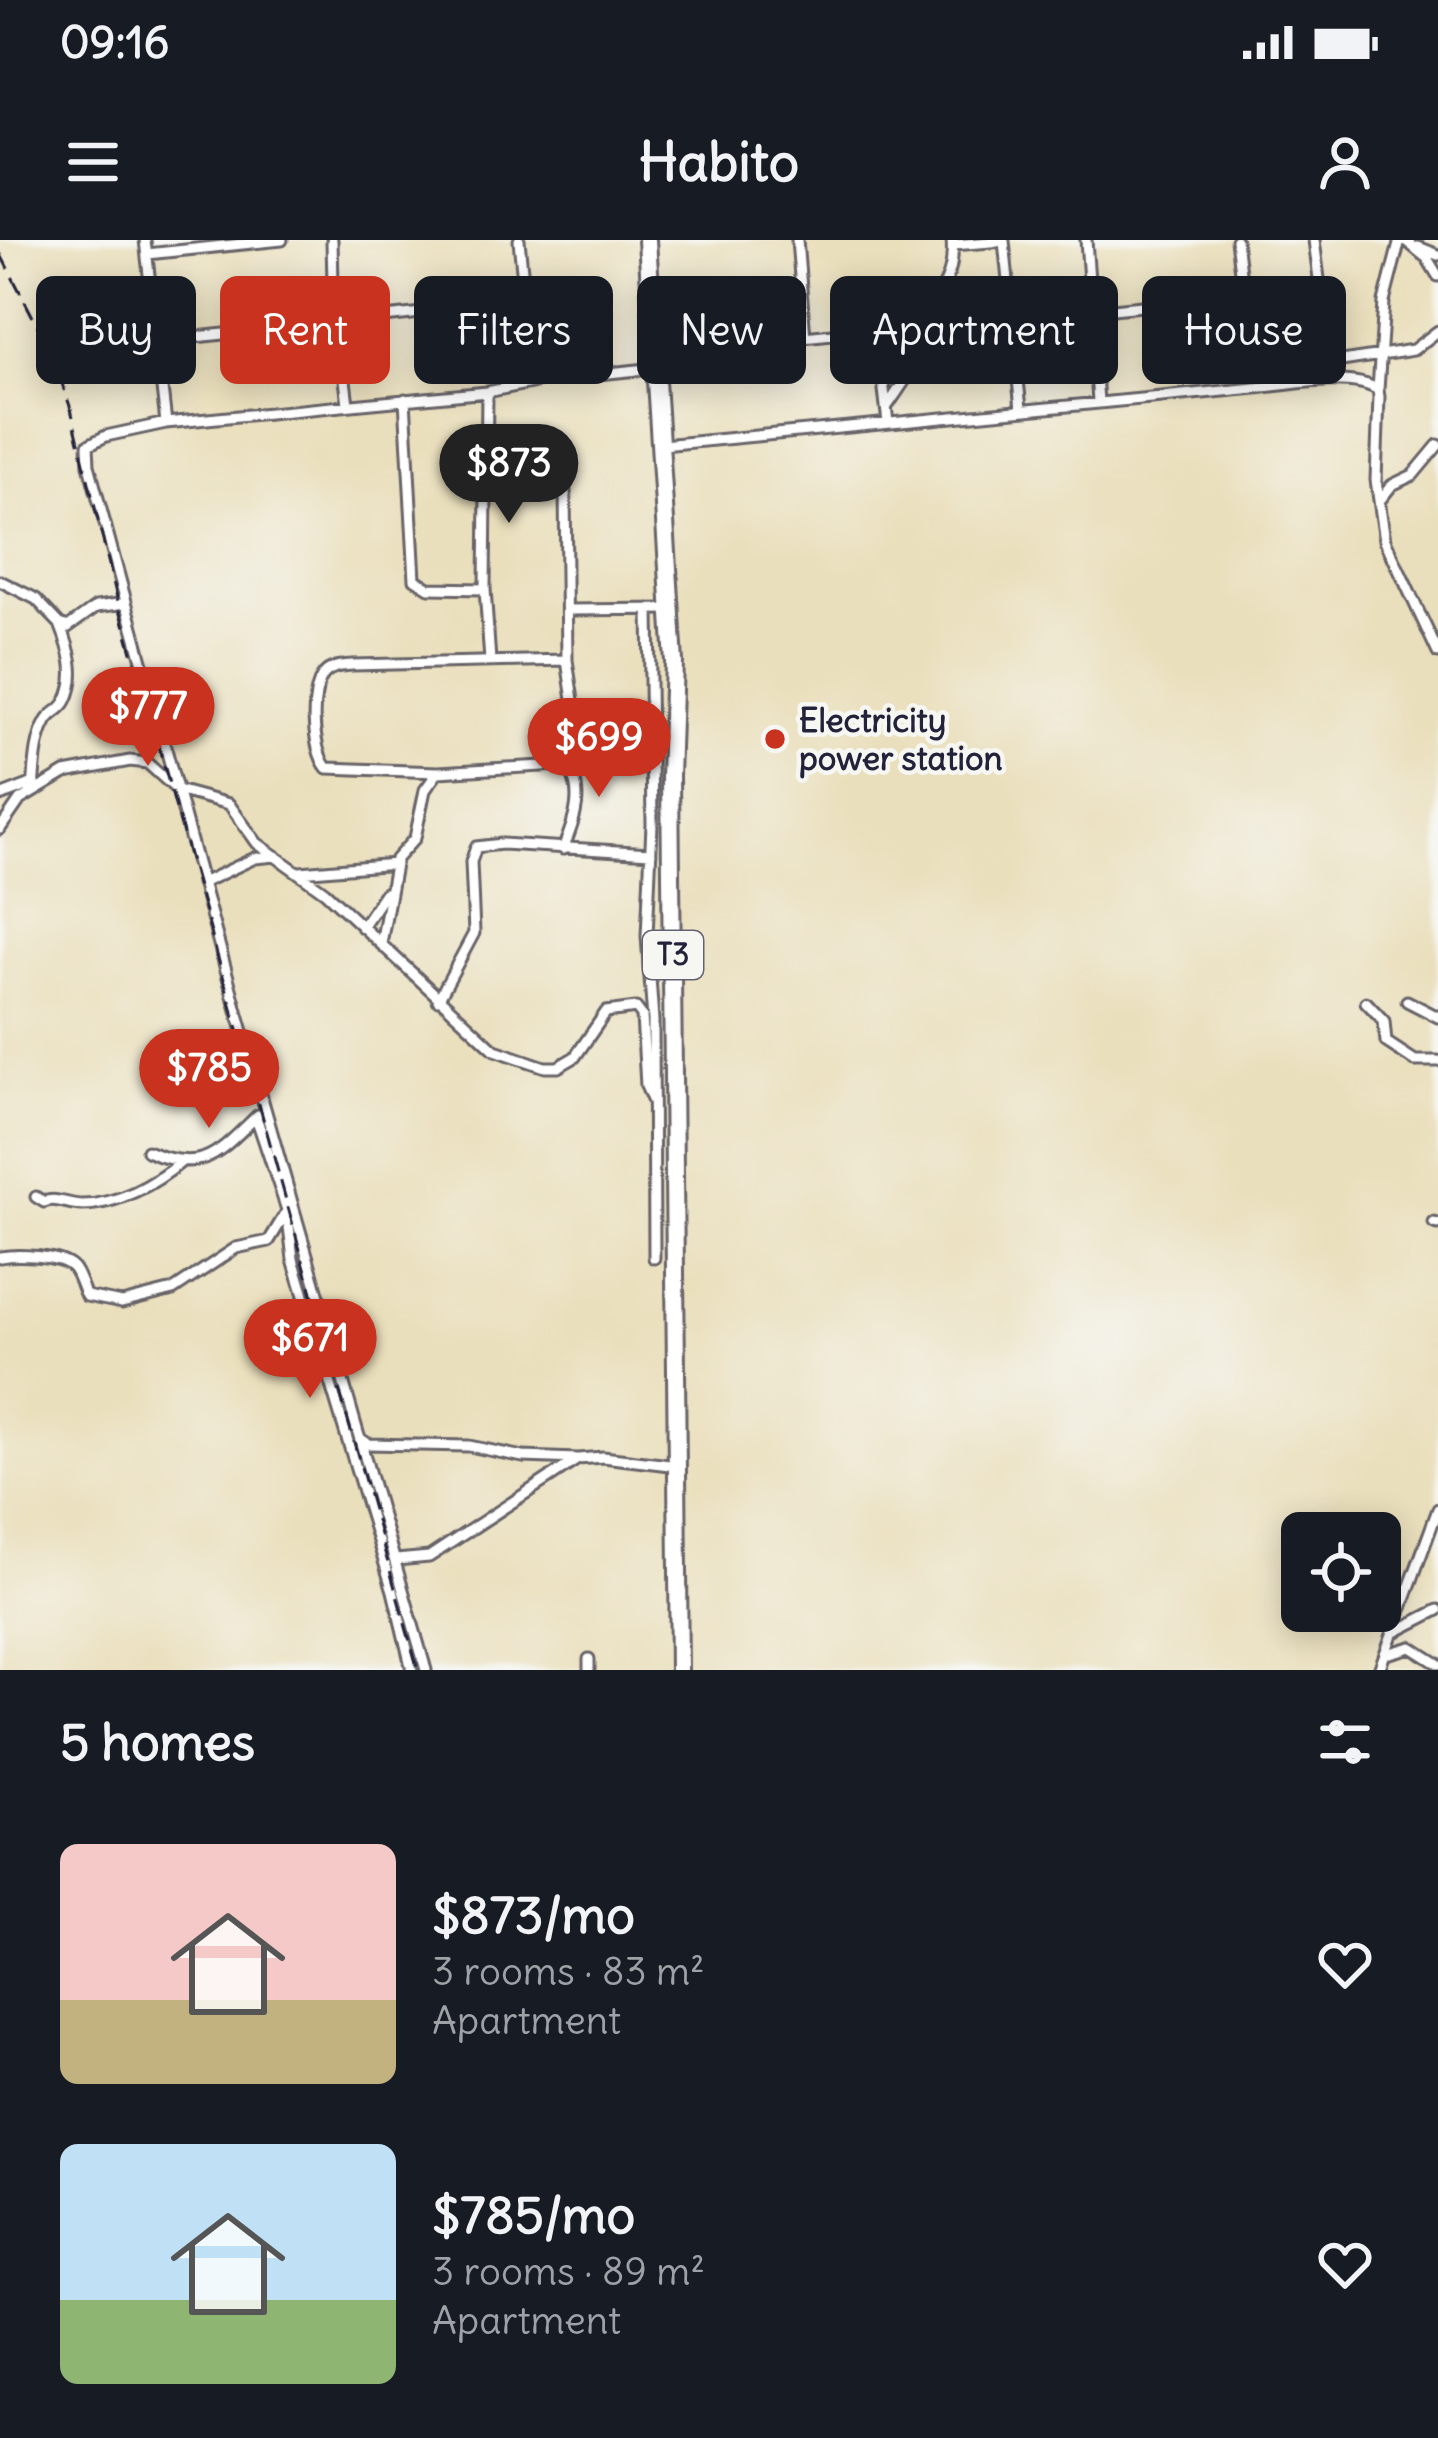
<!DOCTYPE html>
<html lang="en">
<head>
<meta charset="utf-8">
<style>
	body { margin:0; font-family:Delius,sans-serif; background:#242831; color:#f1f3f6; height:100vh; display:flex; flex-direction:column; font-size:45px; white-space:nowrap }
	* { box-sizing:border-box; margin:0 }
	p { font-size:39px; color:#9ea1a6 }
	.icon { flex:none; width:66px; height:66px; fill:none; stroke:currentColor; stroke-width:2; stroke-linecap:round; stroke-linejoin:round }
	.map { position:relative; height:1430px; overflow:hidden }
	.details { display:flex; flex-direction:column; background:#171b24; flex:1 }
	.details>* { flex:none }
	.top-card { position:absolute; left:36px; top:36px; width:1368px; height:108px; display:flex; gap:24px }
	.fabs { position:absolute; left:1281px; top:1272px; display:grid; gap:24px }
	.fabs a { display:grid; place-items:center; width:120px; height:120px; border-radius:18px; background:#171b24; box-shadow:0 6px 30px #0003; font-size:60px }
	.price { position:absolute; translate:-50% -102px; padding:0 27px; border-radius:42px; background:#c8321e; color:#fff; font-size:39px; line-height:78px; filter:drop-shadow(0 3px 6px #0008) }
	.price::after { content:''; position:absolute; left:50%; top:72px; width:36px; height:27px; margin-left:-18px; background:inherit; clip-path:polygon(0 0,100% 0,50% 100%) }
	.price.selected { background:#222; color:#fff }
	ul { padding:0; list-style:none }
	li { display:flex; align-items:center; gap:36px; height:300px; padding:0 60px }
	li span { display:grid; place-items:center; flex:none; width:336px; height:240px; border-radius:18px; color:#555 }
	li>.icon { margin-inline-start:auto }
	span .icon { width:144px; height:144px; fill:#fffc; stroke-width:1 }
	li b { font-size:51px }
	h2 { display:flex; justify-content:space-between; align-items:center; height:144px; padding:0 60px; font-size:51px }
	.tag { padding:0 42px; border-radius:18px; background:#171b24; box-shadow:0 6px 30px #0003; font-size:42px; line-height:108px }
	.tag.selected { background:#c8321e; color:#fff }
	.status { display:flex; justify-content:space-between; align-items:center; height:84px; padding:0 60px; background:#171b24; direction:ltr }
	.status svg { height:33px; fill:currentColor }
	header { display:flex; justify-content:space-between; align-items:center; height:156px; padding:0 60px; background:#171b24; font-size:54px; font-weight:700 }
	.map>svg:first-child { display:block }
	.lines { fill:none; stroke-linecap:round; stroke-linejoin:round }
	.street-casing { stroke:#686468; stroke-width:15 }
	.highway-casing { stroke:#686468; stroke-width:22 }
	.street { stroke:#fff; stroke-width:9 }
	.highway { stroke:#fff; stroke-width:16 }
	.rail { stroke:#22223b; stroke-width:3; stroke-dasharray:18 9; stroke-linecap:butt }
	.poi-dot { fill:#c8321e; stroke:#f6f6f2; stroke-width:4.5 }
	.labels { text-anchor:middle; stroke-width:9; stroke-linejoin:round; paint-order:stroke }
	.shield { fill:#f6f6f2; stroke:#626272; stroke-width:3 }
	.shield-label { font-size:30px; font-weight:bold; fill:#22223b }
	.poi-label { font-size:33px; font-weight:bold; fill:#22223b; stroke:#f6f6f2; text-anchor:start }
</style>
</head>
<body>
<div class="status"><b>09:16</b><svg viewBox="0 0 49 12"><path d="M0 12V9h3v3zM5 12V6h3v6zM10 12V3h3v9zM15 12V0h3v12zM26 1h20v11H26zM47 4h2v5h-2z"/></svg></div>
<header><svg class="icon" aria-label="menu" viewBox="0 0 24 24"><path d="M4 6h16M4 12h16M4 18h16"/></svg>Habito<svg class="icon" aria-label="person" viewBox="0 0 24 24"><circle cx="12" cy="8" r="4"/><path d="M4 21q1-7 8-7t8 7"/></svg></header>
<div class="map">
<svg width="1438" height="1430" viewBox="0 0 1438 1430">
	<rect width="100%" height="100%" fill="#f6f6f2"/>
	<filter id="ink" filterUnits="userSpaceOnUse"><feTurbulence type="fractalNoise" baseFrequency=".00833" numOctaves="2"/><feDisplacementMap in="SourceGraphic" scale="24" xChannelSelector="R" yChannelSelector="G"/><feConvolveMatrix kernelMatrix="1 2 1 2 8 2 1 2 1" color-interpolation-filters="sRGB"/></filter>
	<filter id="wash" filterUnits="userSpaceOnUse"><feTurbulence type="fractalNoise" baseFrequency=".004" numOctaves="4" result="noise"/><feDisplacementMap in="SourceGraphic" scale="48" xChannelSelector="R" yChannelSelector="G"/><feGaussianBlur stdDeviation="2.7" result="paint"/><feColorMatrix in="noise" values="0 0 0 0 0 0 0 0 0 0 0 0 0 0 0 0 0 1.4 0 .05"/><feComposite in="paint" operator="in"/></filter>
	<g filter="url(#wash)">
		<rect width="100%" height="100%" fill="#eadfbc"/>
	</g>
	<g filter="url(#ink)">
		<g class="lines">
			<g class="street-casing">
				<path id="street" d="M 145,0 L 166,183
					M 332,0 L 333,44 L 348,164
					M 519,0 L 533,142
					M 797,0 L 805,97
					M 1086,0 L 1098,161
					M 1236,0 L 1253,136
					M 1314,0 L 1330,124
					M 1405,0 L 1427,18 L 1438,36
					M 1004,1 L 1021,169
					M 953,5 L 1004,1
					M 1418,7 L 1438,15
					M 147,14 L 282,0
					M 1093,71 L 1241,56
					M 877,91 L 888,183
					M 158,101 L 525,62
					M 656,112 L 892,88 C 932,72 956,43 952,0
					M 1252,135 L 1413,110 L 1438,91
					M 1378,150 L 1384,62 L 1400,0
					M 487,152 L 485,349 L 490,421
					M 405,159 L 415,339 L 429,348 L 485,349
					M 886,168 C 912,131 936,96 945,51
					M 662,205 L 1255,148 C 1286,145 1353,132 1378,150 L 1379,157 L 1376,240 L 1385,300 L 1438,413
					M 1380,260 L 1392,245 L 1413,235 L 1438,205
					M 0,341 L 36,359 L 60,384 L 68,387 L 96,367 L 126,363
					M 649,369 L 652,584 L 647,696 L 653,780 L 654,1018
					M 567,370 L 670,369
					M 438,532 L 327,528 C 312,511 309,452 324,434 C 331,426 342,426 352,425 L 567,420
					M 33,550 C 35,529 35,501 46,482 C 50,473 61,471 66,461 C 79,435 70,409 60,384
					M 0,556 L 34,543
					M 0,589 L 20,560 L 65,533 L 130,521 L 147,523 L 177,550 L 229,564 L 257,603 L 325,652 L 495,810 L 545,827 L 558,827 L 575,817 L 606,772 L 636,768 L 642,776 L 646,846 L 653,862
					M 563,609 C 574,583 588,546 563,523
					M 300,632 L 395,624
					M 202,643 L 255,618 L 276,616
					M 362,687 L 385,653
					M 381,704 L 396,619 L 415,598 L 425,550 L 438,532 L 559,525 L 569,517 L 573,460 L 567,420 L 565,250 C 546,220 518,227 487,228
					M 438,760 L 474,693 L 471,622 L 476,607 L 502,604 L 651,613
					M 1407,761 L 1438,777
					M 1366,762 L 1384,781 L 1386,802 L 1415,821 L 1438,821
					M 256,877 L 287,970 L 293,1019 L 393,1351 L 412,1430
					M 147,911 C 203,935 218,913 258,875
					M 36,957 L 44,962 C 57,957 67,965 82,965 C 117,965 155,944 181,922
					M 1434,983 L 1438,984
					M 0,1017 C 16,1014 60,1015 72,1027 C 78,1032 82,1049 86,1056 L 122,1063 L 173,1050 L 236,1008 L 269,1001 L 286,973
					M 361,1199 L 368,1204 L 469,1206 L 523,1217 L 578,1219
					M 396,1320 L 429,1317 L 578,1219 L 603,1217 L 678,1226
					M 1395,1392 L 1438,1370
					M 1390,1413 L 1411,1407 L 1438,1424
					M 589,1419 L 589,1430
					M 426,1430 L 236,767 L 89,225 L 88,205 L 106,196 L 166,183 L 487,152 L 551,139 L 657,128
					M 1379,1430 L 1438,1269"/>
			</g>
			<g class="highway-casing">
				<path id="highway" d="M 647,0 L 674,422 L 670,536 L 679,1430"/>
			</g>
			<use href="#street" class="street"/>
			<use href="#highway" class="highway"/>
			<path class="rail" d="M 0,13 L 51,112 L 71,169 L 118,362 L 418,1430"/>
		</g>
	</g>
	<circle class="poi-dot" cx="775" cy="499" r="12"/>
	<g class="labels">
		<rect class="shield" x="643" y="691" width="60" height="48" rx="9"/>
		<g class="shield-label">
			<text x="673" y="725">T3</text>
		</g>
		<g class="poi-label">
			<text x="799" y="492">Electricity<tspan x="799" dy="38">power station</tspan></text>
		</g>
	</g>
</svg>
<div class="fabs">
<a><svg class="icon" aria-label="locate" viewBox="0 0 24 24"><circle cx="12" cy="12" r="6"/><path d="M12 2v4M12 18v4M2 12h4M18 12h4"/></svg></a>
</div>
<b class="price selected" style="left:509px;top:286px">$873</b>
<b class="price" style="left:148px;top:529px">$777</b>
<b class="price" style="left:599px;top:560px">$699</b>
<b class="price" style="left:209px;top:891px">$785</b>
<b class="price" style="left:310px;top:1161px">$671</b>
<div class="top-card">
<a class="tag">Buy</a>
<a class="tag selected">Rent</a>
<a class="tag">Filters</a>
<a class="tag">New</a>
<a class="tag">Apartment</a>
<a class="tag">House</a>
</div>
</div>
<section class="details">
<h2>5 homes<svg class="icon" aria-label="filters" viewBox="0 0 24 24"><path d="M4 7h16M4 17h16"/><circle cx="9" cy="7" r="2"/><circle cx="15" cy="17" r="2"/></svg></h2>
<ul>
<li><span style="background:linear-gradient(#f6c9c9 65%,#c2b280 0)"><svg class="icon" aria-label="home" viewBox="0 0 24 24"><path d="M3 11l9-7 9 7M6 9v11h12V9"/></svg></span><div><b>$873/mo</b><p>3 rooms · 83 m²</p><p>Apartment</p></div><svg class="icon" aria-label="heart" viewBox="0 0 24 24"><path d="M12 20l-8-8c-3-5 5-10 8-4 3-6 11-1 8 4z"/></svg></li>
<li><span style="background:linear-gradient(#bfe0f5 65%,#8fb573 0)"><svg class="icon" aria-label="home" viewBox="0 0 24 24"><path d="M3 11l9-7 9 7M6 9v11h12V9"/></svg></span><div><b>$785/mo</b><p>3 rooms · 89 m²</p><p>Apartment</p></div><svg class="icon" aria-label="heart" viewBox="0 0 24 24"><path d="M12 20l-8-8c-3-5 5-10 8-4 3-6 11-1 8 4z"/></svg></li>
</ul>
</section>
</body>
</html>
